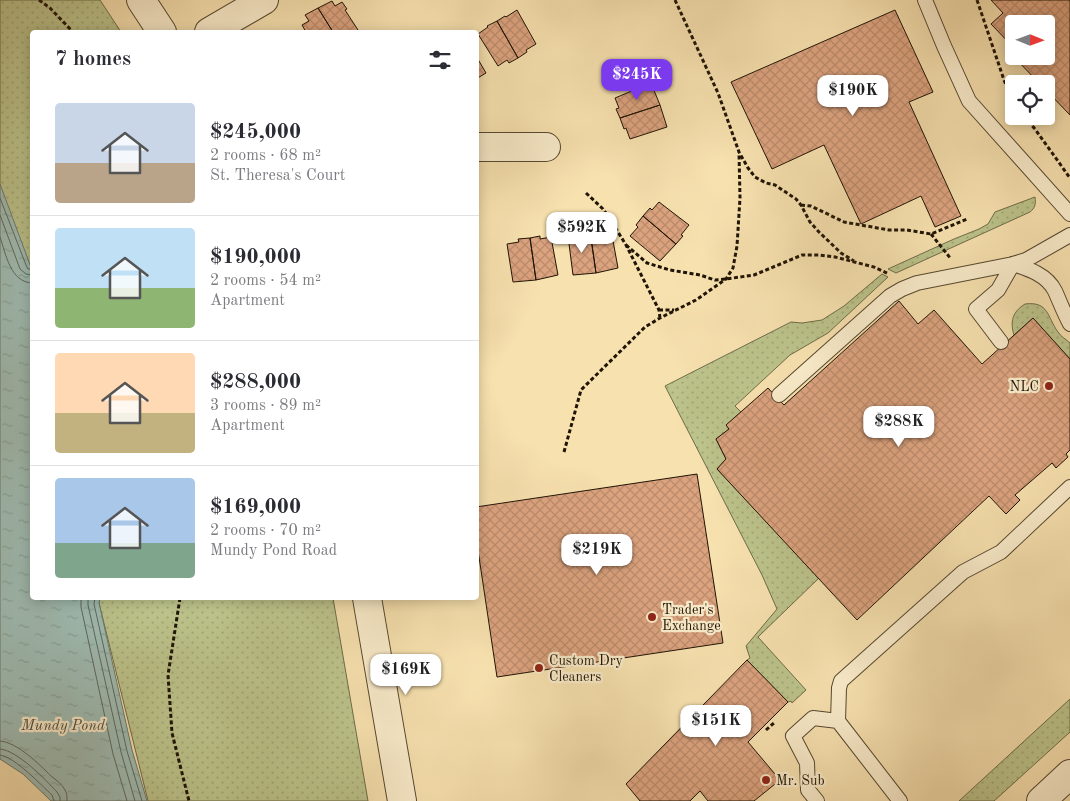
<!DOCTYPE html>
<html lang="en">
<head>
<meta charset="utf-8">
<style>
	body { margin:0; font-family:"Old Standard TT",serif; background:#f2f2f3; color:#2b2b33; height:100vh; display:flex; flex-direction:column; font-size:19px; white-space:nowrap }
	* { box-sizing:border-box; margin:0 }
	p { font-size:16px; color:#7c7c81 }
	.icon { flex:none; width:28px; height:28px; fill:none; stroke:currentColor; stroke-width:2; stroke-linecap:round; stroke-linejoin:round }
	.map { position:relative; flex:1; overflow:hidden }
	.side { position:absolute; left:30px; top:30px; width:449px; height:570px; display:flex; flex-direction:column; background:#fff; border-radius:5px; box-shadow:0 2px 12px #0003 }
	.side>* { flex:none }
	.needle { width:32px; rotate:91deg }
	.buttons { position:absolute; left:1005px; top:15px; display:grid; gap:10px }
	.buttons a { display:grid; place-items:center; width:50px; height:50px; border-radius:5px; background:#fff; box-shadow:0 2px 12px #0003; font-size:25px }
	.price { position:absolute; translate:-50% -42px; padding:0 11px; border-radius:10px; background:#fff; color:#222; font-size:16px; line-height:32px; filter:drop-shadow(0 1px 2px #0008) }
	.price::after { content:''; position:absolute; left:50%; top:30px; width:15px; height:11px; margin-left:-8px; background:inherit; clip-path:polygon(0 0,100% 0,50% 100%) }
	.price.active { background:#7c3aed; color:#fff }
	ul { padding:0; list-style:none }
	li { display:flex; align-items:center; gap:15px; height:125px; padding:0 25px }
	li+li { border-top:1px solid #e1e1e2 }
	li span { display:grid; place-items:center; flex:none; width:140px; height:100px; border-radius:5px; color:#555 }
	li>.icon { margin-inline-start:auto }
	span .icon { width:60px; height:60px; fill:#fffc; stroke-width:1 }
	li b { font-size:21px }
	h2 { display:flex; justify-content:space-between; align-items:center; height:60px; padding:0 25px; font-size:21px }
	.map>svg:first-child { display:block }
	.grass { fill:url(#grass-dots); stroke:#6e6c48 }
	.water { fill:url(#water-ripples); stroke:#6c796d }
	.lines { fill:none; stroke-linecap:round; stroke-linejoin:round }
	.shore { stroke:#5f685c; stroke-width:1 }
	.building { fill:url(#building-cross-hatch); stroke:#1f1405 }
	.service-casing { stroke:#554730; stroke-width:16 }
	.minor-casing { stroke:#554730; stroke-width:30 }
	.tertiary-casing { stroke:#554730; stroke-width:30 }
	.path { stroke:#1f1405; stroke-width:3; stroke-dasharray:4 2.5; stroke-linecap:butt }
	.service { stroke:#faeccb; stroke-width:14 }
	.minor { stroke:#faeccb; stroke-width:28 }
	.tertiary { stroke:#faeccb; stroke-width:28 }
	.poi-dot { fill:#8f2418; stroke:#faeccb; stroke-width:2 }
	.labels { text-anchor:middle; stroke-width:4.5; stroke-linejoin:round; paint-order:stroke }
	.poi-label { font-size:14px; fill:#1f1405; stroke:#faeccb; text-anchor:start }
	.water-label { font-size:15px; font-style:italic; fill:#4c4f42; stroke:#faeccb }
</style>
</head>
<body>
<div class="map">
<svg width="1070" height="801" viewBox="0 0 1070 801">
	<defs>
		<pattern id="grass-dots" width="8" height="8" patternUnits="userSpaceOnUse" patternTransform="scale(1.25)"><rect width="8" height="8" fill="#bcc38b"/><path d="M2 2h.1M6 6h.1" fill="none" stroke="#a1a776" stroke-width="1.8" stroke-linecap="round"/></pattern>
		<pattern id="water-ripples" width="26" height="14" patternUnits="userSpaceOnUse" patternTransform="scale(1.25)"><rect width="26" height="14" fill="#9fbcb3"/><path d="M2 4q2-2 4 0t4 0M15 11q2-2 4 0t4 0" fill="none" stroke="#88a198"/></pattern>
		<pattern id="building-cross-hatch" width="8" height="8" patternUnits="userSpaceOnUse" patternTransform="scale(1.25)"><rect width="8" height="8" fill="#dca37f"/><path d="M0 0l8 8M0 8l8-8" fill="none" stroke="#bc8b6c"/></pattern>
	</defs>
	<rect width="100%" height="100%" fill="#f7e1af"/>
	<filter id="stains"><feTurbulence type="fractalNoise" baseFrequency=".004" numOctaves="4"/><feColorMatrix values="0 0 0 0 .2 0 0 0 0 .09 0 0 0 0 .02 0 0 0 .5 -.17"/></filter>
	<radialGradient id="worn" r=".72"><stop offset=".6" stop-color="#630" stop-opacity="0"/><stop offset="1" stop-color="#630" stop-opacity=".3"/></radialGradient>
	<path class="grass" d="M 0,0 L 100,0 L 121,32 L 32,32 L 32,280 L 0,187 Z
		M 1035,197 C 1036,204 1035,208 1030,212 L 896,273 L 888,269 L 954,239 L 979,229 L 988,224 L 995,212 Z
		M 882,274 L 888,277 L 828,333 L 790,355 L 735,406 L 741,412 L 727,425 L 729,429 L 716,439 L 726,459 L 717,469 L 819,578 L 758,637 L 806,690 L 792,703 L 791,701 L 788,702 L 747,660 L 750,658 L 746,646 L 777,609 L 762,575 L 665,386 L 791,322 L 802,323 L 822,320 L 844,306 Z
		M 1025,304 C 1049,301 1047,317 1058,332 C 1061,337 1066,339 1070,343 L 1070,359 L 1033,318 L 1014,335 C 1010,322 1012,312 1025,304 Z
		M 99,598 L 333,598 L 368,801 L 148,801 L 99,603 Z
		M 1070,699 L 1070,732 L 994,801 L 959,801 Z"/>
	<path class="water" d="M 0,184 L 32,270 L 32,598 L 100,598 L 99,603 L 132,750 L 147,801 L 51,801 L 23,774 L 0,759 Z"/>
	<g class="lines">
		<path class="shore" d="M 0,198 L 26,265 L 28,269 L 32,269
			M 0,215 L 20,269 L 26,274 L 32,275
			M 0,237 C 6,254 10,282 32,283
			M 81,598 L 81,607 L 113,754 L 127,801
			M 88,598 L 88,605 L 121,752 L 135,801
			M 95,598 L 94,604 L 127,751 L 142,801
			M 0,741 C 17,742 39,764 51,776 C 56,780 62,784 65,790 C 67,793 67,797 67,801
			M 0,749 C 17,750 46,780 57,792 L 60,797 L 60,801
			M 0,755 C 15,757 41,785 52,795 L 54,801"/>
	</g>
	<path class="building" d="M 991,0 L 1070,0 L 1070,115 L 1046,90 L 1046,84 L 1040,84 L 1013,56 L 1014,55 L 1014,56 L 1046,56 L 1046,24 L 1014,24 L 1014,48 L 991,24 L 1003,13 Z
		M 332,1 L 335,6 L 342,2 L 347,9 L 345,10 L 358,30 L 354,32 L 333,32 L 318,8 Z
		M 318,8 L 333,32 L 306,32 L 302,25 L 309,21 L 305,15 Z
		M 517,10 L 536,44 L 526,50 L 527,52 L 518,58 L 497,21 L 505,16 L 506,17 Z
		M 895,10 L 933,92 L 909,102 L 961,216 L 935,227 L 921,196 L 861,224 L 824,145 L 772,169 L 731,82 Z
		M 497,21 L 518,58 L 509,63 L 507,60 L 498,66 L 478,34 L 488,27 L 487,26 Z
		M 476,56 L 486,73 L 476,79 Z
		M 651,83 L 660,105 L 620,118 L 616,109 L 619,108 L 615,98 Z
		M 660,105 L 667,127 L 630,139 L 626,128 L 624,129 L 620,118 Z
		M 659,202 L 689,225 L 681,235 L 683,236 L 676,244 L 643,216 L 650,208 L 652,210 Z
		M 643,216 L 676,244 L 660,261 L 630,236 L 638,227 L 636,225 Z
		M 601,229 L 601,232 L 611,230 L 618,268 L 596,273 L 590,231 Z
		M 590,231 L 596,273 L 573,275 L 568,236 L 579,235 L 579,232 Z
		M 540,236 L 540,239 L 551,237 L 558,275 L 536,280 L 530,238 Z
		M 530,238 L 536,280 L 513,282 L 507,244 L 519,242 L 518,239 Z
		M 899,301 L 918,324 L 934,310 L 982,364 L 1033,318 L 1070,359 L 1070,450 L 1066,454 L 1068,457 L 1056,468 L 1052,463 L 1015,495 L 1020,500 L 1006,514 L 989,496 L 857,620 L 717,469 L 726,459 L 716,439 L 729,429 L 726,425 L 768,388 L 784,405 Z
		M 697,474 L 723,643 L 497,677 L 476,537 L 476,507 Z
		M 747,660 L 788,702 L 748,742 L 780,780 L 754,801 L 708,801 L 700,791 L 690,801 L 640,801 L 626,784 Z"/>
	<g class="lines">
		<g class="service-casing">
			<path id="service" d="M 925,0 L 944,46 L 969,101 L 1070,214
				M 1001,342 L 976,309 L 998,290 L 1013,264 C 1029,269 1047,275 1055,291 C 1060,302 1064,313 1070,324
				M 779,395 L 890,296 L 902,289 L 917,283 L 1013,264 L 1026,260 L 1070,235
				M 817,801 L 808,790 L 807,763 L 793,736 L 813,718 L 838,721
				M 900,801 L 838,721 L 839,688 L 841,681 L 963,572 L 1001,552 L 1070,487"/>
		</g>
		<g class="minor-casing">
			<path id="minor" d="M 209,32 L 264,0
				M 476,147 L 546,147"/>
		</g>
		<g class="tertiary-casing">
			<path id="tertiary" d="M 141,0 L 162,32
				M 367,598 L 402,801
				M 1041,801 L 1070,774"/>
		</g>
		<path class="path" d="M 39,0 L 50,8 L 73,32
			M 675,0 L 718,93 L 739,152 L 748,168 L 755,177 L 766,183 L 775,185 L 796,199 L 801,205 L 810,222 L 819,232 L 841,253 L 854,261
			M 977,0 L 1004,80 L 1014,104
			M 1024,116 L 1035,129 L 1070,178
			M 586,193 L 603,209 L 610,219 L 626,245 L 659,310 L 660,318
			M 801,205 L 811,206 L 844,222 L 889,230 L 907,230 L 931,234 L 967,219
			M 931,234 L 951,259
			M 626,245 L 647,263 L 670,270 L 700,275 L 715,280 L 726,279 L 754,275 L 802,255 L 819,255 L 835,257 L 874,267 L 889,274
			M 659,310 L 674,310
			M 564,452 L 581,390 L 585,386 L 645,327 L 660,318 L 696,300 L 726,279 L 733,268 L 737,246 L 740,198 L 739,152
			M 180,598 L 168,675 L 172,733 L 189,801
			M 766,730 L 775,722"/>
		<use href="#service" class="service"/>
		<use href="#minor" class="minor"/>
		<use href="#tertiary" class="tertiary"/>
	</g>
	<g class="poi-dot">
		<circle cx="1049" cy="386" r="5"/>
		<circle cx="652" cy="617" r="5"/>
		<circle cx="539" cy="668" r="5"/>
		<circle cx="766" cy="780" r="5"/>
	</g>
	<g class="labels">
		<g class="poi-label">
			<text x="1039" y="391" text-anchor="end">NLC</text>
			<text x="662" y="614">Trader's<tspan x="662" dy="16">Exchange</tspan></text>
			<text x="549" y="665">Custom Dry<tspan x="549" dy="16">Cleaners</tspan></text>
			<text x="776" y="785">Mr. Sub</text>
		</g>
		<g class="water-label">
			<text x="63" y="730">Mundy Pond</text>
		</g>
	</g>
	<rect width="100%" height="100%" filter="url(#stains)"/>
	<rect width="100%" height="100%" fill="url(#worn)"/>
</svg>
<div class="buttons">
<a><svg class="needle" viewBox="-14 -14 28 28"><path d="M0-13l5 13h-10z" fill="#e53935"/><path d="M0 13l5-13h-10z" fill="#7c7c81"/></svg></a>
<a><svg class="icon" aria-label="locate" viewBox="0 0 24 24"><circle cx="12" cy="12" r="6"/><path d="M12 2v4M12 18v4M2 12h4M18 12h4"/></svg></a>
</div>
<b class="price active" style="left:637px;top:101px">$245K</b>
<b class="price" style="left:853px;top:117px">$190K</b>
<b class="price" style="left:582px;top:254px">$592K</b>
<b class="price" style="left:899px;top:448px">$288K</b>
<b class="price" style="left:597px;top:576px">$219K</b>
<b class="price" style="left:406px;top:696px">$169K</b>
<b class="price" style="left:716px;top:747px">$151K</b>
<section class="side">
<h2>7 homes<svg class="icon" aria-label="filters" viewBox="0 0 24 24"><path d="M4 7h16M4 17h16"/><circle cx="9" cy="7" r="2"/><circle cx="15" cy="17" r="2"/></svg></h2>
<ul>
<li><span style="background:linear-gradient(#c9d6e8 60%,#b9a48a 0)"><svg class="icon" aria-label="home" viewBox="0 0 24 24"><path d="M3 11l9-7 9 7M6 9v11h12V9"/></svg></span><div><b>$245,000</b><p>2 rooms · 68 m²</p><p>St. Theresa's Court</p></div></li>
<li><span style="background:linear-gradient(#bfe0f5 60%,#8fb573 0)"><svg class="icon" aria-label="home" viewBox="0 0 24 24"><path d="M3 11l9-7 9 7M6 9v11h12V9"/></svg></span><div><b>$190,000</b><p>2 rooms · 54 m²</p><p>Apartment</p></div></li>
<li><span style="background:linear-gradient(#ffd9b3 60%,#c2b280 0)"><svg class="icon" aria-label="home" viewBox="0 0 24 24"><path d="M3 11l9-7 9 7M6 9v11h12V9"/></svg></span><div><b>$288,000</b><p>3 rooms · 89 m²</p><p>Apartment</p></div></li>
<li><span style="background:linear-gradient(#a9c7e8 65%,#7fa58c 0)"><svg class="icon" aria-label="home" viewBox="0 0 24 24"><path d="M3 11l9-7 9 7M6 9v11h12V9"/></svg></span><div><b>$169,000</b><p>2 rooms · 70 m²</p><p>Mundy Pond Road</p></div></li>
</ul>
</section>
</div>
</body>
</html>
